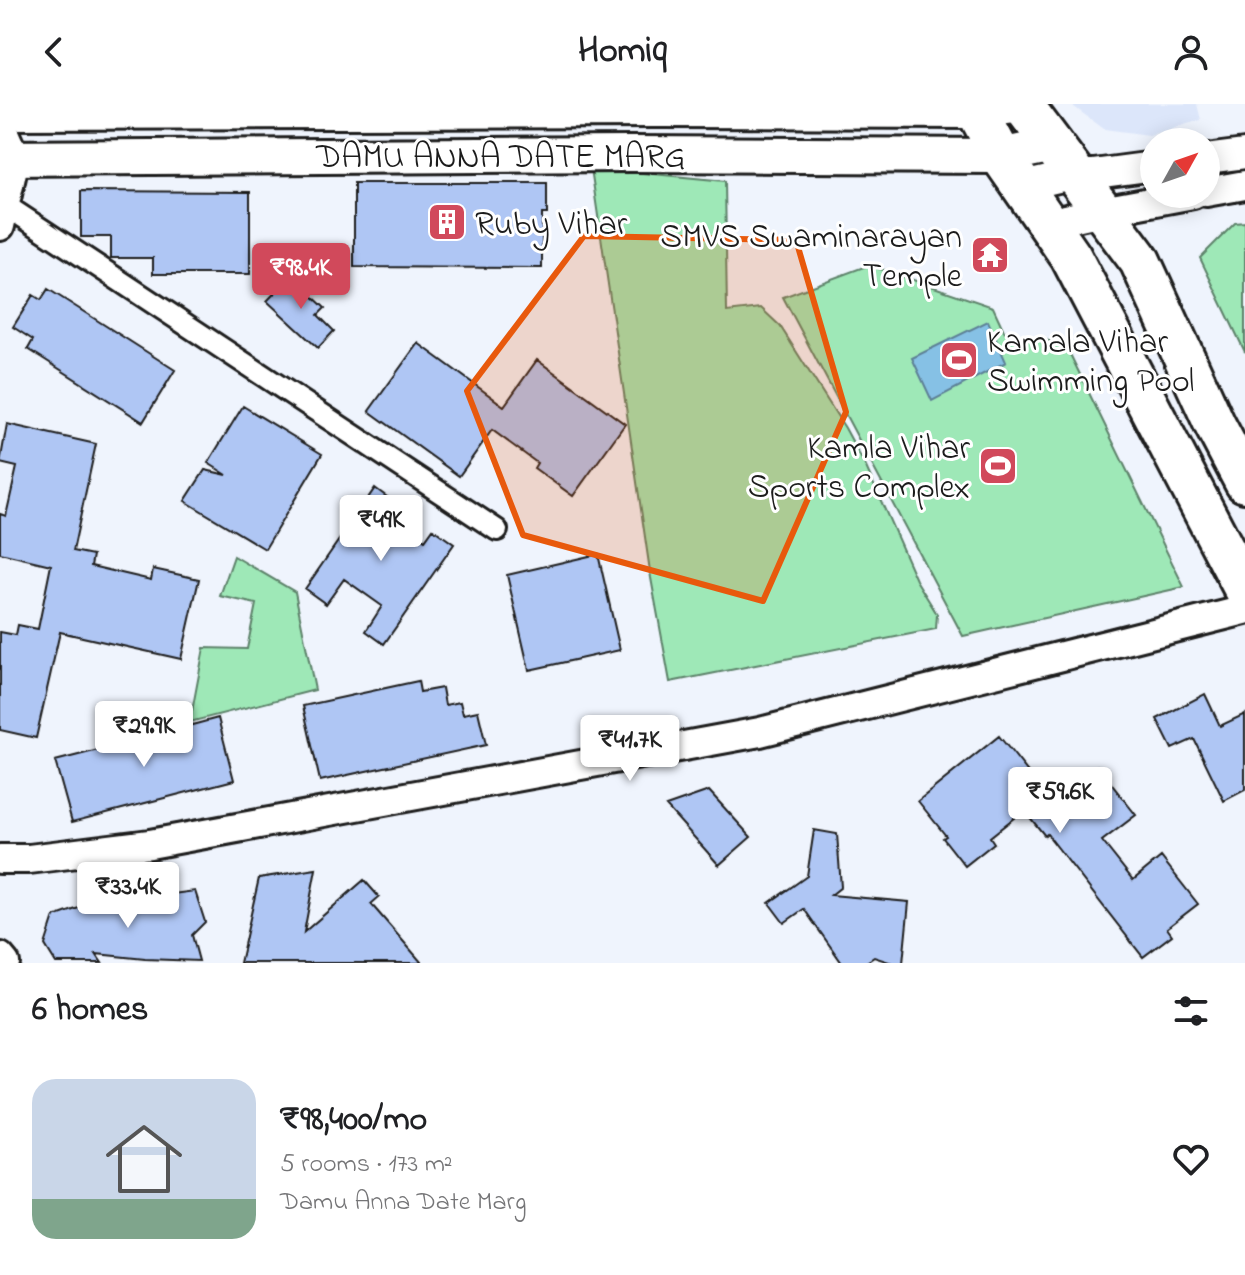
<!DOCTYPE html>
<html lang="en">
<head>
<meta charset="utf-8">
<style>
	body { margin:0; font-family:"Indie Flower",sans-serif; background:#f6f6f6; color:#202124; height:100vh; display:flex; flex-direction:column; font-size:30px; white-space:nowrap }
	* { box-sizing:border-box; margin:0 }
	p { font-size:26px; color:#757577 }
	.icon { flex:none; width:44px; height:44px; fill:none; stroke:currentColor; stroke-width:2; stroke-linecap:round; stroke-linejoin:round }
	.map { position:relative; height:859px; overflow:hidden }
	.side { display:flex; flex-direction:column; background:#fff; flex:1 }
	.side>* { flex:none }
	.needle { width:52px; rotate:50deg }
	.buttons { position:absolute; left:1140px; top:24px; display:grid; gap:16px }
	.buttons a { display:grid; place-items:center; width:80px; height:80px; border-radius:50%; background:#fff; box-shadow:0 4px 20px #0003; font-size:40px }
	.price { position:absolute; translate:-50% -68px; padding:0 18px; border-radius:8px; background:#fff; color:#222; font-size:26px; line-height:52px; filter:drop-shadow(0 2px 4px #0008) }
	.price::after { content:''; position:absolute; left:50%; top:48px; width:24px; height:18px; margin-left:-12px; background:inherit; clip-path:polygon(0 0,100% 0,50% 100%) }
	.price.current { background:#d1495b; color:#fff }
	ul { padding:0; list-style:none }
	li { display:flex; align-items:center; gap:24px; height:200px; padding:0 32px }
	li+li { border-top:2px solid #e0e0e0 }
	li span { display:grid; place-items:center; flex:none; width:224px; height:160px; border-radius:24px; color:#555 }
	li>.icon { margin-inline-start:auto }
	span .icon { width:96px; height:96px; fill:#fffc; stroke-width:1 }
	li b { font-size:34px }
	h2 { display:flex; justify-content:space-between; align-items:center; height:96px; padding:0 32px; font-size:34px }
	header { display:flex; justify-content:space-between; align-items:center; height:104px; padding:0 32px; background:#fff; font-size:36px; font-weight:700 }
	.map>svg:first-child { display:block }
	.built { fill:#dce6fa }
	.green { fill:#9ee8b7; stroke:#5d826a; stroke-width:2 }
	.water { fill:#86c1e5; stroke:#5c7f95; stroke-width:2 }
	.building { fill:#afc6f4; stroke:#1c1c1c; stroke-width:2 }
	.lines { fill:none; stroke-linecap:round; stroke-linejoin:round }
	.pedestrian-casing { stroke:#1c1c1c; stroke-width:26 }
	.minor-casing { stroke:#1c1c1c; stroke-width:34 }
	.tertiary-casing { stroke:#1c1c1c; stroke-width:40 }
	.secondary-casing { stroke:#1c1c1c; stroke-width:46 }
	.pedestrian { stroke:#fff; stroke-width:20 }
	.minor { stroke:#fff; stroke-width:28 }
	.tertiary { stroke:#fff; stroke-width:34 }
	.secondary { stroke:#fff; stroke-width:40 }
	.marked { fill:#e8590c; fill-opacity:0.2; stroke:#e8590c; stroke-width:6; stroke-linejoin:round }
	.labels { text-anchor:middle; stroke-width:6; stroke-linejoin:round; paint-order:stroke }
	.street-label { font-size:34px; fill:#1c1c1c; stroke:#fff }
	.poi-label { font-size:34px; fill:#1c1c1c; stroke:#fff; text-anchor:start }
</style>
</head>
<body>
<header><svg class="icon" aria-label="back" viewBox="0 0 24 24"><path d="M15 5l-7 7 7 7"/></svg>Homiq<svg class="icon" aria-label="person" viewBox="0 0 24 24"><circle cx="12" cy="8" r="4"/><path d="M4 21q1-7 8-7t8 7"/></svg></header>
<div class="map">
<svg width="1245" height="859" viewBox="0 0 1245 859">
	<rect width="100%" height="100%" fill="#eff4fd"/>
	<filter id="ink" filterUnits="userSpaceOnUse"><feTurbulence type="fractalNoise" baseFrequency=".0125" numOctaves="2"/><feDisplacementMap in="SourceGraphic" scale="16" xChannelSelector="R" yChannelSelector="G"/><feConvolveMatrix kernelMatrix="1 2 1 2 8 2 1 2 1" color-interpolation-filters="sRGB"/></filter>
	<g filter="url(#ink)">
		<path class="built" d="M 1070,0 L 1197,0 L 1201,16 L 1149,31 L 1104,25 Z"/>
		<path class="green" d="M 591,64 L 725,77 L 727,208 L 761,204 L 780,222 L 845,324 L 866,363 L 916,476 L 937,510 L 936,525 L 670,578 L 651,474 Z
			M 1245,118 L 1245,248 L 1200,154 L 1235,119 Z
			M 869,161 L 993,203 L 1005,229 L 1065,240 L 1184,483 L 963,532 L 783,193 Z
			M 234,452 L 295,488 L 315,586 L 190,618 L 204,544 L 247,545 L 256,500 L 220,492 Z"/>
		<path class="water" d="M 988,217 L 1006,258 L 932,297 L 912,254 Z"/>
		<path class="building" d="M 354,79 L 547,79 L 547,110 L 542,110 L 542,164 L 354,163 Z
			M 81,87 L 250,88 L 250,170 L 153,170 L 153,154 L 111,154 L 111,133 L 81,133 Z
			M 291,172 L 325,204 L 318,211 L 334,227 L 318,244 L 267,197 Z
			M 48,185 L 175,266 L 143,318 L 28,245 L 33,236 L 13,223 L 33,191 L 41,196 Z
			M 418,239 L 504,302 L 537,256 L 625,320 L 573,392 L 534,364 L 537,359 L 492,326 L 459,372 L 369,307 Z
			M 243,302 L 322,350 L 265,445 L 185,397 L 205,366 L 227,371 L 208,359 Z
			M 7,320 L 96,340 L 73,447 L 93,451 L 91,462 L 151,476 L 153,465 L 199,475 L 181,555 L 60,528 L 36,634 L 0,626 L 0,528 L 16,531 L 18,521 L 38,525 L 51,461 L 0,449 L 0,410 L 6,412 L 17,363 L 0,359 Z
			M 375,384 L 395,399 L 388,410 L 425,436 L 433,425 L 454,440 L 384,540 L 366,527 L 382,502 L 344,475 L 326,500 L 305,485 Z
			M 598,450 L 620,546 L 529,566 L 507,471 Z
			M 418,577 L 420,588 L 442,584 L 445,601 L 460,598 L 463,610 L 478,607 L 486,641 L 320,677 L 303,602 Z
			M 1205,590 L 1220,622 L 1245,610 L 1245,686 L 1224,697 L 1194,635 L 1172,645 L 1157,615 Z
			M 218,614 L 234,676 L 72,718 L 55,657 L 114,642 L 111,631 L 137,624 L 140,635 Z
			M 999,632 L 1035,677 L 1038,674 L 1045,683 L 1057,675 L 1066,686 L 1097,662 L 1136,711 L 1102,737 L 1133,776 L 1161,753 L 1198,800 L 1167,824 L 1172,831 L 1143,853 L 1047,730 L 1045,732 L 1024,706 L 990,733 L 994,739 L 965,762 L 943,734 L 946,732 L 918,697 Z
			M 709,687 L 751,733 L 719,761 L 666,702 Z
			M 814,726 L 837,730 L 841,783 L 831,791 L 909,798 L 903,859 L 892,859 L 874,853 L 865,859 L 842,859 L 804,805 L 784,819 L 769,799 L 807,772 Z
			M 316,765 L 304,828 L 364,776 L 379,793 L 371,800 L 422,859 L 240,859 L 259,774 Z
			M 195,787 L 205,818 L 192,831 L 199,857 L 145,855 L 96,850 L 102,859 L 56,859 L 45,841 L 54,813 L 87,801 Z"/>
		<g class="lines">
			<g class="pedestrian-casing">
				<path id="pedestrian" d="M 5,101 L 497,426"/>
			</g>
			<g class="minor-casing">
				<path id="minor" d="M 0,20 L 15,54 L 0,122
					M 1206,55 L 1245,50
					M 1023,82 L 1075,70 L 1094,70 L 1154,62
					M 1206,88 L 1245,81
					M 1048,119 L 1102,107 L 1193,90
					M 0,755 L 29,755 L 150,740 L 760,628 L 1245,506
					M 0,853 L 5,859"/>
			</g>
			<g class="tertiary-casing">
				<path id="tertiary" d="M 0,8 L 657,6 L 977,7 L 1023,1
					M 0,54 L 633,50 L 1001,52 L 1053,41"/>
			</g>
			<g class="secondary-casing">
				<path id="secondary" d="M 975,0 L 977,7 L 1001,52 L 1071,153 L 1245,486
					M 1022,0 L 1140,157 L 1215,321 L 1245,378"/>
			</g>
			<use href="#pedestrian" class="pedestrian"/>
			<use href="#minor" class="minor"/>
			<use href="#tertiary" class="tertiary"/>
			<use href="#secondary" class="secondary"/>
		</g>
	</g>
	<path class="marked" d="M 584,132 L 796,136 L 846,308 L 763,497 L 523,431 L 467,287 Z"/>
	<defs>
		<g id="building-square" transform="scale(2)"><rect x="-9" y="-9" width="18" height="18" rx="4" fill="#d1495b" stroke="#fff"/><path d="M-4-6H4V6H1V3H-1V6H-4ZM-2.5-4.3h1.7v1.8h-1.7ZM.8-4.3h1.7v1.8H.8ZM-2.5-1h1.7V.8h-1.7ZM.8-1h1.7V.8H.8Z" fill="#fff"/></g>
		<g id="temple-square" transform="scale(2)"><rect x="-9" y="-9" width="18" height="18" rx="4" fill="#d1495b" stroke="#fff"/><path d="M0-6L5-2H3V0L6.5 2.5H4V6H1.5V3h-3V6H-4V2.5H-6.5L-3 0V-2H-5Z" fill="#fff"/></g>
		<g id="stadium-square" transform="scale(2)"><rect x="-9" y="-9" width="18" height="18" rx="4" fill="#d1495b" stroke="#fff"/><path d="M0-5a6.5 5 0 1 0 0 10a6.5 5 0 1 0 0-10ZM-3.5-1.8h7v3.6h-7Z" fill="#fff"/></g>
	</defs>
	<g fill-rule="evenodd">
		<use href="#building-square" x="447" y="118"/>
		<use href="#temple-square" x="990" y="151"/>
		<use href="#stadium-square" x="959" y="256"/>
		<use href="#stadium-square" x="998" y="362"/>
	</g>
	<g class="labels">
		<g class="street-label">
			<text x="501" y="63">DAMU ANNA DATE MARG</text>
		</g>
		<g class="poi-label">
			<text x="475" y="130">Ruby Vihar</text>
			<text x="962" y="143" text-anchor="end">SMVS Swaminarayan<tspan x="962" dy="39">Temple</tspan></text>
			<text x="987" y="248">Kamala Vihar<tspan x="987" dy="39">Swimming Pool</tspan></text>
			<text x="970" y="354" text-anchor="end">Kamla Vihar<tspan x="970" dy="39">Sports Complex</tspan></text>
		</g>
	</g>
</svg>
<div class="buttons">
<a><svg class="needle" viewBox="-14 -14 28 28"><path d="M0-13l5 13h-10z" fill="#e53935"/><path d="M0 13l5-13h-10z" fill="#757577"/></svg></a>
</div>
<b class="price current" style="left:301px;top:207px">₹98.4K</b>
<b class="price" style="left:381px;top:459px">₹49K</b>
<b class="price" style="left:144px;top:665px">₹29.9K</b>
<b class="price" style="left:630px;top:679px">₹41.7K</b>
<b class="price" style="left:1060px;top:731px">₹59.6K</b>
<b class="price" style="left:128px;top:826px">₹33.4K</b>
</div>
<section class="side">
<h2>6 homes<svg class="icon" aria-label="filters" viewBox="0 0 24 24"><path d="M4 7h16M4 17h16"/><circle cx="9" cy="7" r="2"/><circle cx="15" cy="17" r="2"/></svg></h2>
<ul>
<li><span style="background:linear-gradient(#c9d6e8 75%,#7fa58c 0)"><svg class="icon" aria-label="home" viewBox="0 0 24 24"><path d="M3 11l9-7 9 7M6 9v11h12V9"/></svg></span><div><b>₹98,400/mo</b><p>5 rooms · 173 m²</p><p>Damu Anna Date Marg</p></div><svg class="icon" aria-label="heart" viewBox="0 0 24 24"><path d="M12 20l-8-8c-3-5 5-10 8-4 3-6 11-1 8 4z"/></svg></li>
</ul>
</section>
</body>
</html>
